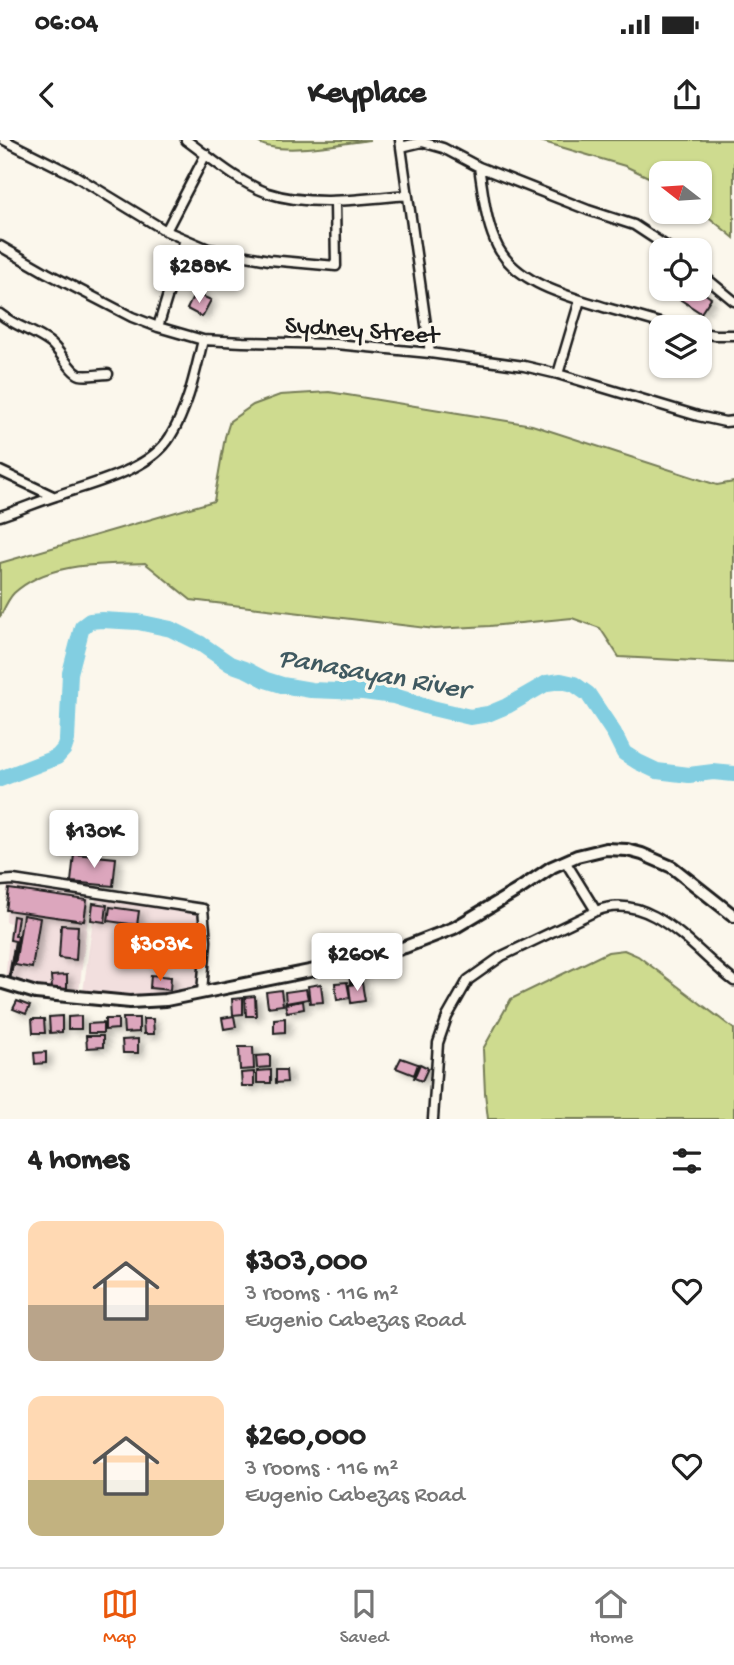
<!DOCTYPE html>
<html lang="en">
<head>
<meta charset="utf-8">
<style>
	body { margin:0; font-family:"Gochi Hand",sans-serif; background:#f6f6f6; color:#222; height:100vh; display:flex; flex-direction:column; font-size:26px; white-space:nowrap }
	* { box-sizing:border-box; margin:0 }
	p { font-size:23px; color:#767676 }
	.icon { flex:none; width:38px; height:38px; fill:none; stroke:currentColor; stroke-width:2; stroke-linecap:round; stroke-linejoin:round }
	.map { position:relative; height:979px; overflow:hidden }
	.drawer { display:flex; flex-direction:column; background:#fff; flex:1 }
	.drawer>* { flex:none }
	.needle { width:46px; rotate:287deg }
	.tools { position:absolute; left:649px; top:21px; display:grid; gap:14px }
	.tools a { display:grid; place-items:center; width:63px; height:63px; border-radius:14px; background:#fff; box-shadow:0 2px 5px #0004; font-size:35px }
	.price { position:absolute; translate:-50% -60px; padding:0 16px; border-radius:7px; background:#fff; color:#222; font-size:23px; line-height:46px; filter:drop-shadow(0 2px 4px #0008) }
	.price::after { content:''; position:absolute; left:50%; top:42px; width:21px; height:16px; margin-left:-10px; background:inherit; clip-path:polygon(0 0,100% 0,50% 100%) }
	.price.current { background:#ea580c; color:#fff }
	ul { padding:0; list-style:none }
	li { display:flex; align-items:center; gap:21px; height:175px; padding:0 28px }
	li span { display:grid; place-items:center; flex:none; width:196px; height:140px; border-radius:14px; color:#555 }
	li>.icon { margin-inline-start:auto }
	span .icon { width:84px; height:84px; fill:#fffc; stroke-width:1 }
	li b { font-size:30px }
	h2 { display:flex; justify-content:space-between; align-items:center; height:84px; padding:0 28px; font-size:30px }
	.status { display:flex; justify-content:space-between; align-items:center; height:49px; padding:0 35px; background:#fff; direction:ltr }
	.status svg { height:19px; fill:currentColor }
	header { display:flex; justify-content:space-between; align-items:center; height:91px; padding:0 28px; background:#fff; font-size:32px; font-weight:700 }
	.tab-bar { display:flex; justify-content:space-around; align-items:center; height:98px; border-top:2px solid #e0e0e0; background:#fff; font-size:19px; color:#767676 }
	.tab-bar a { display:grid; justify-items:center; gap:4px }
	.tab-bar .current { color:#ea580c }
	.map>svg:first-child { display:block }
	.built { fill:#f2dfde }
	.green { fill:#cedb8f; stroke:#757c56; stroke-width:2 }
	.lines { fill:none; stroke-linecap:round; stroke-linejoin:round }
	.river { stroke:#82cee1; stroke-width:16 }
	.building { fill:#dca6bd; stroke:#1c1c1c; stroke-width:2; filter:url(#shadow) }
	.street-casing { stroke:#1c1c1c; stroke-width:13 }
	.secondary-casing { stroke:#1c1c1c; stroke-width:16 }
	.street { stroke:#fbf7ec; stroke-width:8 }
	.secondary { stroke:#fbf7ec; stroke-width:10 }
	.labels { text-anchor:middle; stroke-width:7; stroke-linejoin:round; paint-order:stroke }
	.street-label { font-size:26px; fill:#1c1c1c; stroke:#fbf7ec }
	.water-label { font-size:28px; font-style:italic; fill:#405a61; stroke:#fbf7ec }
</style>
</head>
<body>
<div class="status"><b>06:04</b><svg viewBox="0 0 49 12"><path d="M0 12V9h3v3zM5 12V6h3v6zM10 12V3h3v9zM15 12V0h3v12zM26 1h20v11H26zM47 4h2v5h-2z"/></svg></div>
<header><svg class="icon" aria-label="back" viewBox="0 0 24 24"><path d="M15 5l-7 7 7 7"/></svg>Keyplace<svg class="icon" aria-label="share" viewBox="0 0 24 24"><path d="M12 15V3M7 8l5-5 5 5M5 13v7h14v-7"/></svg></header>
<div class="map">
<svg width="734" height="979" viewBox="0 0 734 979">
	<defs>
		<filter id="shadow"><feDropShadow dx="5.5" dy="3" stdDeviation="3.5" flood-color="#0004"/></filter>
	</defs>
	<rect width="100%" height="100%" fill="#fbf7ec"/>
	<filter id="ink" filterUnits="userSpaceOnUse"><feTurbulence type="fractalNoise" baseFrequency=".0143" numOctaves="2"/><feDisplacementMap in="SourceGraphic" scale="14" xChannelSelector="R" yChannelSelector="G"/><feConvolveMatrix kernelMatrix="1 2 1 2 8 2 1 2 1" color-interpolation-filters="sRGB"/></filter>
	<g filter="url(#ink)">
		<path class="built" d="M 7,744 L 90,759 L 79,852 L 35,850 L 5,843 L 10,783 L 6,782 Z
			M 96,758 L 200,771 L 198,851 L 136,858 L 83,852 Z"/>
		<path class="green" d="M 255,0 L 370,0 C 343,3 275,18 255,0 Z
			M 537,0 L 734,0 L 734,98 L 700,70 L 700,33 L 662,33 L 661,43 L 625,26 Z
			M 329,252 L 532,285 L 717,345 L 734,342 L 734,523 L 619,517 L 600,488 L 572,478 L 490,486 L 435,489 L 191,460 L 145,423 C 101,425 49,421 14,453 C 8,459 4,469 0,477 L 0,423 L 214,361 L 225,297 L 230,281 L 253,265 L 280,255 Z
			M 624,810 L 638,816 L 734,889 L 734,979 L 488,979 L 485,953 L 483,909 L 511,859 L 608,812 Z"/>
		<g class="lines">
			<path class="river" d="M 0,639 L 57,617 L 64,609 L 67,600 L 70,533 L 82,487 L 90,481 L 102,480 L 138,482 L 171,489 L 201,504 L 230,524 L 247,530 L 266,540 L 282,545 L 311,550 L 363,552 L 394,556 L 432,568 L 470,577 L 488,574 L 507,566 L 547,543 L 561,541 L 574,544 L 588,554 L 614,593 L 624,613 L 638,622 L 657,631 L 689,635 L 713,632 L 734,634"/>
		</g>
		<path class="building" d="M 684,149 L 698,149 L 711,158 L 701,173 L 678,158 Z
			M 195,153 L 211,160 L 202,177 L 187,169 Z
			M 74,714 L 116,718 L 113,746 L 71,742 Z
			M 9,749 L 87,760 L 84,781 L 6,770 Z
			M 93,763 L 107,765 L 105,782 L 91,780 Z
			M 110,767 L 139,771 L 137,785 L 108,781 Z
			M 23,775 L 40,778 L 32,828 L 15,825 Z
			M 13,776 L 18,777 L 15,796 L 18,796 L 10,841 L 8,841 L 15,801 L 10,800 Z
			M 61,785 L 78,786 L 76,820 L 59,818 Z
			M 181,803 L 182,814 L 171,815 L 170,804 Z
			M 184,805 L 198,805 L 198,818 L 184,818 Z
			M 360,831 L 361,842 L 350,843 L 349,832 Z
			M 67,835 L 67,849 L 52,849 L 51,836 Z
			M 151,835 L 171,837 L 170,850 L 150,848 Z
			M 347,842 L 350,858 L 337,860 L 335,843 Z
			M 362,843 L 365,861 L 351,863 L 349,845 Z
			M 321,844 L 323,862 L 310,863 L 308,846 Z
			M 306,849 L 308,859 L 286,863 L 285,852 Z
			M 281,850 L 283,865 L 268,867 L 266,852 Z
			M 255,856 L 256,876 L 246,876 L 245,857 Z
			M 243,858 L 243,874 L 233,875 L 232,859 Z
			M 17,861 L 30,866 L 26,874 L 13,869 Z
			M 303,861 L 304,869 L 287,872 L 285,864 Z
			M 62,876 L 62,892 L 50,893 L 49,877 Z
			M 81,876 L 81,889 L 68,889 L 68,877 Z
			M 234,876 L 236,887 L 224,889 L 222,878 Z
			M 123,878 L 139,878 L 139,892 L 124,893 Z
			M 285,878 L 285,892 L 274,893 L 274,879 Z
			M 32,879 L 44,879 L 45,893 L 33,893 Z
			M 105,879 L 118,879 L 118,889 L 105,890 Z
			M 143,879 L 153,879 L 154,894 L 144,894 Z
			M 103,883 L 103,893 L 88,893 L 88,884 Z
			M 86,896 L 103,896 L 103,907 L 87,908 Z
			M 138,899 L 138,913 L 123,913 L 122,900 Z
			M 239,907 L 253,907 L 254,929 L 240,930 Z
			M 46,912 L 46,923 L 35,924 L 34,913 Z
			M 270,915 L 270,927 L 257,928 L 256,916 Z
			M 401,918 L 418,924 L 414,935 L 396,928 Z
			M 420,924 L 428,928 L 422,941 L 414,938 Z
			M 271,930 L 271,943 L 257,943 L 257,931 Z
			M 276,930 L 286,930 L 287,942 L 276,943 Z
			M 254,932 L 254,946 L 242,946 L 241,933 Z"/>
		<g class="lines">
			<g class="street-casing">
				<path id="street" d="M 4,0 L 74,35 L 166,91 L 208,109 L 269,120 L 336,126 L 335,62
					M 186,0 C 212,19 238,42 268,53 C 309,67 364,59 407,55
					M 400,0 L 430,213
					M 401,7 L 422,2 L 443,8 L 479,27 L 588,70 L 634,85 L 672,110
					M 479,27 C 483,51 485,78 495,101 C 512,143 568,156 607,168 C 629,174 652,181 674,187
					M 166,91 L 206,14
					M 0,106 L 47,133 L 132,177 L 158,187 L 203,200 L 243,202 L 336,204 L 430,213 L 524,226 L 558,234 L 698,276 L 725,282 L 734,281
					M 700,133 L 734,161
					M 0,174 C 15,186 34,191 49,202 C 60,209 69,231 80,235 C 88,237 99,234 108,234
					M 158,187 L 185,99
					M 700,193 L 715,195 L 734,195
					M 558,234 L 580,160
					M 0,331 L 53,356
					M 0,376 C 19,370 37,362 56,356 C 92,343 149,331 170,297 C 188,268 195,233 203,200
					M 565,721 L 596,771
					M 0,741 L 13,740 L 203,769 L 206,801 L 202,853
					M 433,979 L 438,903 L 447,877 L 468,840 L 502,816 L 596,771 C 651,749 695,812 734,841"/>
			</g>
			<g class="secondary-casing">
				<path id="secondary" d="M 0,842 L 36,853 L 130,862 L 166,860 L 354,822 L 405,807 L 454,788 L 518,750 L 552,727 L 577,716 L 606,709 L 627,710 L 642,714 L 672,727 L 734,776"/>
			</g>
			<use href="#street" class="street"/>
			<use href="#secondary" class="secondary"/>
		</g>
	</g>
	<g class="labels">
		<g class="street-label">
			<text transform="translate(362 188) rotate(4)" y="9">Sydney Street</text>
		</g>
		<g class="water-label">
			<text transform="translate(374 531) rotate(10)" y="10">Panasayan River</text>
		</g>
	</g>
</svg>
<div class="tools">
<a><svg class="needle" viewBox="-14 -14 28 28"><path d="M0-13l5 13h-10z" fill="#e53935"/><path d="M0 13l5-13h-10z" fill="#767676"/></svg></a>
<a><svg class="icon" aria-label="locate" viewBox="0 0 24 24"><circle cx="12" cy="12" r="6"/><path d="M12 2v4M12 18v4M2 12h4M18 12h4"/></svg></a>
<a><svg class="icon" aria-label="layers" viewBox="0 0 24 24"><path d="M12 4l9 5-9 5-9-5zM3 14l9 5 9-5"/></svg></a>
</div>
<b class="price" style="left:199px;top:165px">$288K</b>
<b class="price" style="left:94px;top:730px">$130K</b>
<b class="price current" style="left:160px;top:843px">$303K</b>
<b class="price" style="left:357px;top:853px">$260K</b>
</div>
<section class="drawer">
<h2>4 homes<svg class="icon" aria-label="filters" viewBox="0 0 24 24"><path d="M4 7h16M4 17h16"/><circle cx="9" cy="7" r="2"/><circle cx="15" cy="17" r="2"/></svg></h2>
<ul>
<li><span style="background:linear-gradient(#ffd9b3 60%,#b9a48a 0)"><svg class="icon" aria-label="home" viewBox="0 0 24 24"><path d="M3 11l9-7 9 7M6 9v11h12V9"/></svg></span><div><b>$303,000</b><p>3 rooms · 116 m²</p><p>Eugenio Cabezas Road</p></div><svg class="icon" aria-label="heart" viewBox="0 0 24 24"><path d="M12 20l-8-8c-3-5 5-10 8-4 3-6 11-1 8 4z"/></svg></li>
<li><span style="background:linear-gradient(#ffd9b3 60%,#c2b280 0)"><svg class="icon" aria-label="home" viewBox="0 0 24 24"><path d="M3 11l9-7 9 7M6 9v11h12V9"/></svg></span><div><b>$260,000</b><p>3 rooms · 116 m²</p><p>Eugenio Cabezas Road</p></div><svg class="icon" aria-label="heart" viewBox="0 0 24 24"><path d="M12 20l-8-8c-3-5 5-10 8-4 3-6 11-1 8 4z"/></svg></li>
</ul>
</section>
<nav class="tab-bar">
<a class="current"><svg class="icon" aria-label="map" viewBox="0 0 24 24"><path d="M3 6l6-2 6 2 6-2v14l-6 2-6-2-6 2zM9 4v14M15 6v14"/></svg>Map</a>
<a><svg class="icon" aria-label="saved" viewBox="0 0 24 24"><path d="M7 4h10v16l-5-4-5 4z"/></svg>Saved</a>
<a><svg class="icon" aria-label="home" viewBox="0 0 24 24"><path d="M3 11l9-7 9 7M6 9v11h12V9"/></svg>Home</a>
</nav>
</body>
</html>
